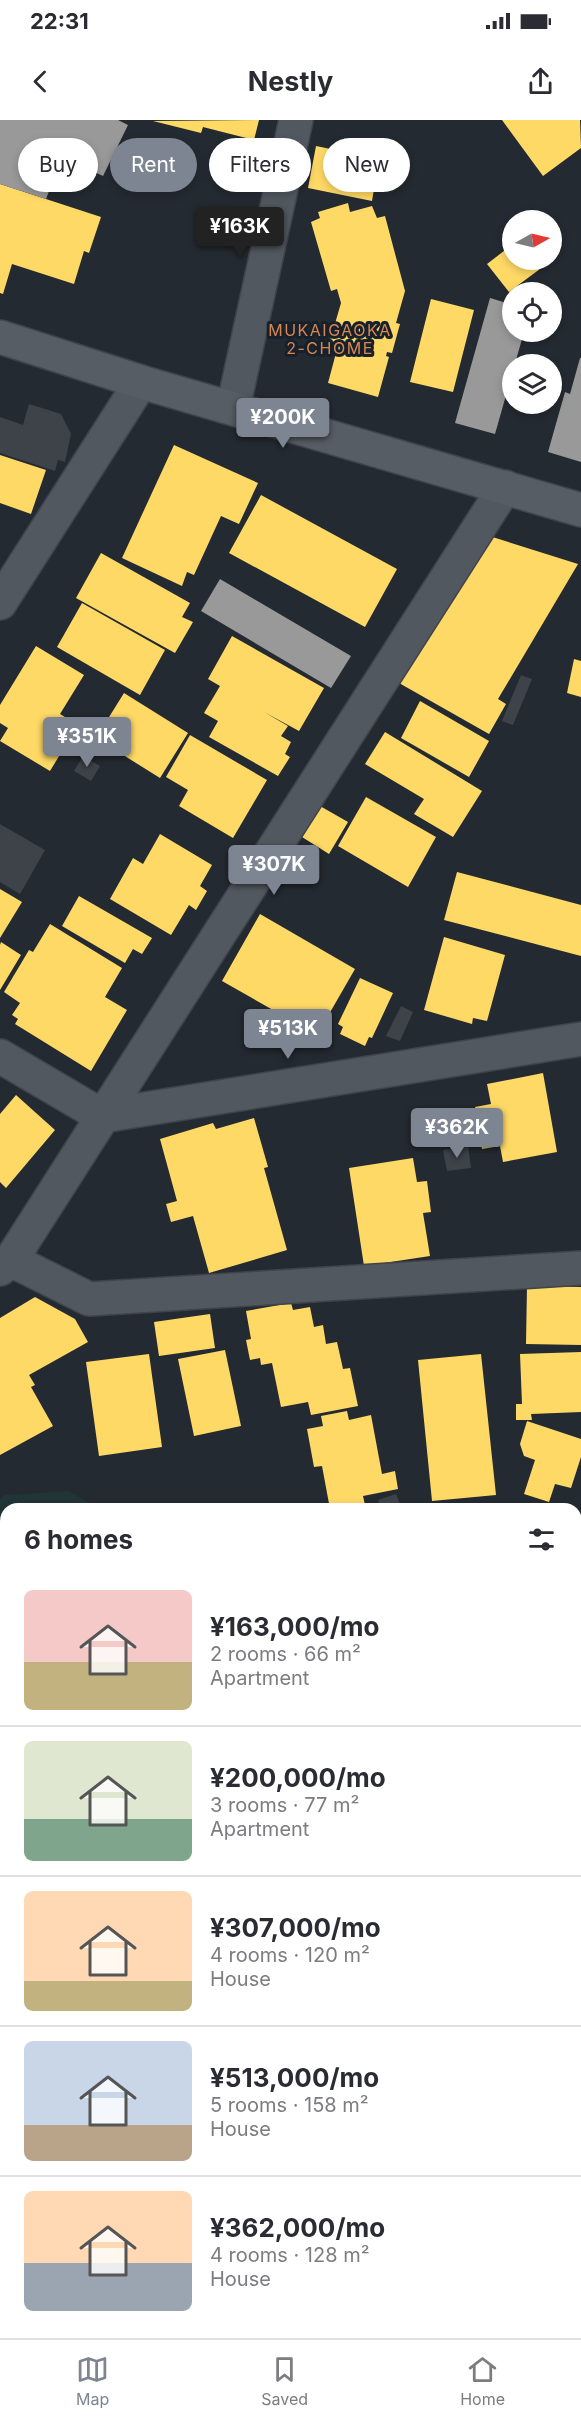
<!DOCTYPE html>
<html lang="en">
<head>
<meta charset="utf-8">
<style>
	body { margin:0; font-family:Inter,sans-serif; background:#f7f7f7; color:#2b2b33; height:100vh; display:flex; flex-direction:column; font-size:22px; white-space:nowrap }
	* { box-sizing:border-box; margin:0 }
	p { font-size:20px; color:#7c7c81 }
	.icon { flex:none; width:33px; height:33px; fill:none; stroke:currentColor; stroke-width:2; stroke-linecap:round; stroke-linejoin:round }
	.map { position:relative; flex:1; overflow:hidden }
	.panel { position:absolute; left:0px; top:1383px; width:582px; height:836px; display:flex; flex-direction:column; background:#fff; border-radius:18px 18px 0 0; box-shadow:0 3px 9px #0003 }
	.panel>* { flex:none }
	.banner { position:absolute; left:18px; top:18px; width:546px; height:54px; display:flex; gap:12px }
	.needle { width:39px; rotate:82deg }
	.fabs { position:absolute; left:502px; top:90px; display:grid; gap:12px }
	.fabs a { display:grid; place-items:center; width:60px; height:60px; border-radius:50%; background:#fff; box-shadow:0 3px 9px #0003; font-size:30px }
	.price { position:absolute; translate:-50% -51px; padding:0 14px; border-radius:6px; background:#7c8591; color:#fff; font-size:20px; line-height:39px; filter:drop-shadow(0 2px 3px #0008) }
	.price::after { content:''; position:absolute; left:50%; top:36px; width:18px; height:14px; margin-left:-9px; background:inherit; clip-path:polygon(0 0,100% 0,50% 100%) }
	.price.on { background:#222; color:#fff }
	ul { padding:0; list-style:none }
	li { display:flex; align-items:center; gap:18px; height:150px; padding:0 24px }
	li+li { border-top:2px solid #e1e1e2 }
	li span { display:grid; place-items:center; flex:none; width:168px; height:120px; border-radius:9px; color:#555 }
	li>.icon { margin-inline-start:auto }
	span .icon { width:72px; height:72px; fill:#fffc; stroke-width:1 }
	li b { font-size:26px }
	h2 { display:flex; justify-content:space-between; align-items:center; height:72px; padding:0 24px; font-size:26px }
	.tag { padding:0 21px; border-radius:27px; background:#fff; box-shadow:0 3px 9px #0003; font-size:21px; line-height:54px }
	.tag.on { background:#7c8591; color:#fff }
	.status { display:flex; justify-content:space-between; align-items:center; height:42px; padding:0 30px; background:#fff; direction:ltr }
	.status svg { height:16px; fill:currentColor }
	header { display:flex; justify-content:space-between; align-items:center; height:78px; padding:0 24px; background:#fff; font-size:27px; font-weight:700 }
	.menu { display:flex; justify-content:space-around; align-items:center; height:84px; border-top:2px solid #e1e1e2; background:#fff; font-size:16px; color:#7c7c81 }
	.menu a { display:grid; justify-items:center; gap:3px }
	.menu .on { color:#7c8591 }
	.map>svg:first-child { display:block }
	.green { fill:#213437 }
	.homes { fill:#ffd966 }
	.public { fill:#76a5af }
	.industry { fill:#999 }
	.building { fill:#3e434a }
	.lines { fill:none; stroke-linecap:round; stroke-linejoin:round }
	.lane-casing { stroke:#40444a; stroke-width:28 }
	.street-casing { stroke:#40444a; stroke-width:36 }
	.secondary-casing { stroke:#40444a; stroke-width:36 }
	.path { stroke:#555c62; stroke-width:4; stroke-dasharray:4.5 4.5; stroke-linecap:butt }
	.lane { stroke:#525860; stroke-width:26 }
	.street { stroke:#525860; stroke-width:33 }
	.secondary { stroke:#575d64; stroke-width:33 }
	.labels { text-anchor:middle; stroke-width:6; stroke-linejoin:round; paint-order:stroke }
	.neighbourhood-label { font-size:16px; letter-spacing:1.5px; fill:#d98551; stroke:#17212b }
</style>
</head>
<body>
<div class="status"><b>22:31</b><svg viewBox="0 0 49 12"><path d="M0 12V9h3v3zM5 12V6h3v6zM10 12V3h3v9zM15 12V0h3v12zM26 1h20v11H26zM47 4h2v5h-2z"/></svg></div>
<header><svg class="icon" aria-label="back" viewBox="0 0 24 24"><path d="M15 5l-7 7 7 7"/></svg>Nestly<svg class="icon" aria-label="share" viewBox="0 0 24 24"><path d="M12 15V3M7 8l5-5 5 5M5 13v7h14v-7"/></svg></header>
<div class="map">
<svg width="581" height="2218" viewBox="0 0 581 2218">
	<rect width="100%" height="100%" fill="#242a31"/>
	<path class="green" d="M 69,1371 L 100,1389 L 6,1389 L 6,2161 L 0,2157 L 0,1379 L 5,1375 Z
		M 581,1722 L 581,1883 L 576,1883 L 576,1726 Z
		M 576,2080 L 581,2083 L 581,2218 L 98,2218 L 91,2213 L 576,2212 Z
		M 0,2175 L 6,2178 L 6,2212 L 69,2213 L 75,2218 L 0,2218 Z"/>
	<path class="homes" d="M 259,0 L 254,20 L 203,7 L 201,13 L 153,1 Z
		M 502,0 L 580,0 L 581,28 L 543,56 Z
		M 316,26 L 355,34 L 351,52 L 376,57 L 372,81 L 308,68 Z
		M 0,64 L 101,97 L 89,133 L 84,131 L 74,164 L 12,144 L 3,174 L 0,173 Z
		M 348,83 L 350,92 L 372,86 L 377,98 L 385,96 L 405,171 L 396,203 L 400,204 L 392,233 L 387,232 L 386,236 L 389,237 L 378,277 L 328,263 L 336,233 L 327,231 L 341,183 L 337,169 L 331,171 L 311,102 L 320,98 L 318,92 Z
		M 513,124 L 513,140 L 552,140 L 509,172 L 487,144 Z
		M 431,179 L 474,190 L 453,272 L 410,262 Z
		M 174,325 L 258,363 L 239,404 L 221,396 L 194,455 L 187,452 L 182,466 L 122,438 Z
		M 0,335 L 46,350 L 31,394 L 0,383 Z
		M 261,375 L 397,449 L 365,507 L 229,433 Z
		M 486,415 L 578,444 L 498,579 L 506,584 L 489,614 L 399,563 Z
		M 101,433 L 190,483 L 182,497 L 193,502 L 175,533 L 76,478 Z
		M 82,483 L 165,530 L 140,575 L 57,527 Z
		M 232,516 L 324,568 L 299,611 L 264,592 L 288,606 L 281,616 L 291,622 L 285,634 L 290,637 L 278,656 L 209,617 L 218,601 L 204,593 L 220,566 L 208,559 Z
		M 36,526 L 84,555 L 60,594 L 78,605 L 50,651 L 0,621 L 8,608 L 0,603 L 0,585 Z
		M 574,539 L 581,541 L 581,577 L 567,573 Z
		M 124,573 L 188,613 L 160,658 L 96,618 Z
		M 420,581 L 489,621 L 469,657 L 401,618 Z
		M 385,612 L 482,671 L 453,717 L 414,694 L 424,679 L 365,644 Z
		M 190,615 L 267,660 L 233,718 L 179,686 L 188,670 L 166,657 Z
		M 366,677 L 436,717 L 408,767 L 338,726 Z
		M 320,686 L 348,702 L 329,734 L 302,717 Z
		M 160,714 L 212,745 L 200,766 L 207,771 L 196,790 L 189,785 L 171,815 L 110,779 L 133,738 L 143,744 Z
		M 457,752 L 581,785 L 581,836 L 444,800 Z
		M 0,769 L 22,782 L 0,818 Z
		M 79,776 L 152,818 L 142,834 L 133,829 L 125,843 L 62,806 Z
		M 260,794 L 355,849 L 317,915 L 222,861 Z
		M 50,804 L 122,848 L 105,877 L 127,890 L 91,951 L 15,904 L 18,899 L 12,895 L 20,883 L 4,872 L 29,830 L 33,832 Z
		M 444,817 L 505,835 L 487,901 L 473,898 L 472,904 L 424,890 Z
		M 1,822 L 21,835 L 0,870 L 0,825 Z
		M 360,858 L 393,873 L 372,918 L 369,917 L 365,926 L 340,914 L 343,907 L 338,904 Z
		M 543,953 L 557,1032 L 503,1042 L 500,1026 L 482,1029 L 475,987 L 491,984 L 487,964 Z
		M 16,975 L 55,1010 L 6,1068 L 0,1062 L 0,994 Z
		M 254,998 L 268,1047 L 264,1048 L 287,1130 L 209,1153 L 193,1096 L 171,1102 L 166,1084 L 177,1081 L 160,1019 L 213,1003 L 216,1009 Z
		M 413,1038 L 417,1062 L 427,1061 L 431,1092 L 423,1093 L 430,1136 L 364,1146 L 349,1048 Z
		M 527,1166 L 581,1167 L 581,1225 L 526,1224 Z
		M 35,1177 L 75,1199 L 88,1222 L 29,1255 L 35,1265 L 31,1267 L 53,1306 L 0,1335 L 0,1198 Z
		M 291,1183 L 293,1190 L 310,1187 L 314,1207 L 323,1205 L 326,1224 L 337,1222 L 343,1249 L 350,1248 L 358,1286 L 311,1295 L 308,1282 L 281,1287 L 272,1243 L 261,1245 L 260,1238 L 250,1240 L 246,1220 L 251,1219 L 246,1191 Z
		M 210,1194 L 215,1228 L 159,1236 L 154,1202 Z
		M 225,1230 L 241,1306 L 194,1316 L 178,1239 Z
		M 581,1232 L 581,1292 L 531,1294 L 532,1300 L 516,1300 L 516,1284 L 522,1284 L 520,1234 Z
		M 149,1234 L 162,1327 L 99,1336 L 86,1242 Z
		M 481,1234 L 496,1375 L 432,1381 L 418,1240 Z
		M 347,1291 L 349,1300 L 371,1295 L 382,1354 L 395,1351 L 398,1369 L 363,1376 L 365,1385 L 330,1389 L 322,1346 L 314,1347 L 307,1309 L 323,1306 L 321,1296 Z
		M 527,1301 L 581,1319 L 581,1337 L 571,1368 L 555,1364 L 549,1382 L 524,1374 L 535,1340 L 524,1336 L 520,1324 Z"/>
	<path class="public" d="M 576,1898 L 581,1898 L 581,1995 L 576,1994 Z
		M 576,2014 L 581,2014 L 581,2043 L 576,2043 Z
		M 576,2097 L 581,2098 L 581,2136 L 576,2135 Z"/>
	<path class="industry" d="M 0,0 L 118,0 L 128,5 L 103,56 L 62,37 L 46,79 L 0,64 Z
		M 490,178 L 513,185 L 513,212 L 524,212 L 495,314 L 455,303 Z
		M 580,238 L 581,238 L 581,342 L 548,332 L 565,272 L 570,274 Z
		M 220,459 L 351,536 L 331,568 L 201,491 Z"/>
	<path class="building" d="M 29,284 L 61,294 L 71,314 L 65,342 L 58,340 L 55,351 L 0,333 L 0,297 L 23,305 Z
		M 521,555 L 532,559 L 513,605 L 502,601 Z
		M 83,636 L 100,646 L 91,661 L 74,651 Z
		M 0,704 L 45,730 L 20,774 L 0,762 Z
		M 401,886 L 413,892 L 400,921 L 386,916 Z
		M 468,1026 L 471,1048 L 447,1051 L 443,1030 Z
		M 396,1374 L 402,1389 L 381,1389 L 378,1380 Z
		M 581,1680 L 581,1702 L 576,1706 L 576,1684 Z"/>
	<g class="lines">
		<g class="lane-casing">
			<path id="lane" d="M 0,1997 L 6,1997
				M 47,2218 L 50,2212"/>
		</g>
		<g class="street-casing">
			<path id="street" d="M 233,288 L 296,0
				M 0,483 L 141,262
				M 0,936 L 102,996 L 581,919
				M 11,1140 L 89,1179 L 581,1148
				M 0,1149 L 11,1140 L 505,367
				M 576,1644 L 581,1640"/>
		</g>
		<g class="secondary-casing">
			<path id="secondary" d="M 0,217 L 141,262 L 581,390"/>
		</g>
		<path class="path" d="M 0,1890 L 6,1877"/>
		<use href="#lane" class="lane"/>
		<use href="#street" class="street"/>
		<use href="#secondary" class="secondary"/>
	</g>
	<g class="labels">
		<g class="neighbourhood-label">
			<text x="330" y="216">MUKAIGAOKA<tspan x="330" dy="18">2-CHOME</tspan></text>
		</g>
	</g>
</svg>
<div class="fabs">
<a><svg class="needle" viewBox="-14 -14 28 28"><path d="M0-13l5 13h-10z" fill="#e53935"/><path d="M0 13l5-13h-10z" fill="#7c7c81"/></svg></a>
<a><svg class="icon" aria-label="locate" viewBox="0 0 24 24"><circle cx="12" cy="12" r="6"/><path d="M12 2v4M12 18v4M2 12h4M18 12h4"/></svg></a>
<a><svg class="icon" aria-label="layers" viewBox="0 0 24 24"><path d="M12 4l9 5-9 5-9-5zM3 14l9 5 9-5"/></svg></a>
</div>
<b class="price on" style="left:240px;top:138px">¥163K</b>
<b class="price" style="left:283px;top:329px">¥200K</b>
<b class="price" style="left:87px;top:648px">¥351K</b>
<b class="price" style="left:274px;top:776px">¥307K</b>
<b class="price" style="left:288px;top:940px">¥513K</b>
<b class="price" style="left:457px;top:1039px">¥362K</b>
<div class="banner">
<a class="tag">Buy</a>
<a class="tag on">Rent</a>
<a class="tag">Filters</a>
<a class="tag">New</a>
</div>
<section class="panel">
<h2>6 homes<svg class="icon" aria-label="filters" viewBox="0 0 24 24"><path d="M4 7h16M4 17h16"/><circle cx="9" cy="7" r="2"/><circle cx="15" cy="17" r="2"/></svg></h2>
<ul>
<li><span style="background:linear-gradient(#f6c9c9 60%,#c2b280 0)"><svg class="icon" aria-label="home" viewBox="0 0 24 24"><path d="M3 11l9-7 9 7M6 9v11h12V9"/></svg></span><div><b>¥163,000/mo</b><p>2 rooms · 66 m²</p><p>Apartment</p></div></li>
<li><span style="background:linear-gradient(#dfe7d0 65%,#7fa58c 0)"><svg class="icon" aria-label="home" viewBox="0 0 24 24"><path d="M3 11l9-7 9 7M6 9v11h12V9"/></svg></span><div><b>¥200,000/mo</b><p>3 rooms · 77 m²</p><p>Apartment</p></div></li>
<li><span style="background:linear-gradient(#ffd9b3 75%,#c2b280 0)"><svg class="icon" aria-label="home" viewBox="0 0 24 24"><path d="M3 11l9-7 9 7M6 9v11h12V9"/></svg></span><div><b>¥307,000/mo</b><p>4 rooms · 120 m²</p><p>House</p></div></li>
<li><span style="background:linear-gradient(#c9d6e8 70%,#b9a48a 0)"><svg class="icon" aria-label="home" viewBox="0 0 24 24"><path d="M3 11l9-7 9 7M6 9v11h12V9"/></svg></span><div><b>¥513,000/mo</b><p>5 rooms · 158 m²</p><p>House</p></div></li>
<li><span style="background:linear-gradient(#ffd9b3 60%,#9aa5b1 0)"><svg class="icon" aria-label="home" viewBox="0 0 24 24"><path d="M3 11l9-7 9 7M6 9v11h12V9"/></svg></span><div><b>¥362,000/mo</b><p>4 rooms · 128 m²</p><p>House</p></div></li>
</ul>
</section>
</div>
<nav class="menu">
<a class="on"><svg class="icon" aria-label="map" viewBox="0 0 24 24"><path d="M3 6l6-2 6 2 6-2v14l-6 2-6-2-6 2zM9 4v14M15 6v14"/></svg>Map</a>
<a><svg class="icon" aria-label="saved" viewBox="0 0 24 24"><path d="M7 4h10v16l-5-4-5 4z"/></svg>Saved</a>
<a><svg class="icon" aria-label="home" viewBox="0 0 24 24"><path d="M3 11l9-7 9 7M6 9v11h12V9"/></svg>Home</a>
</nav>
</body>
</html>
